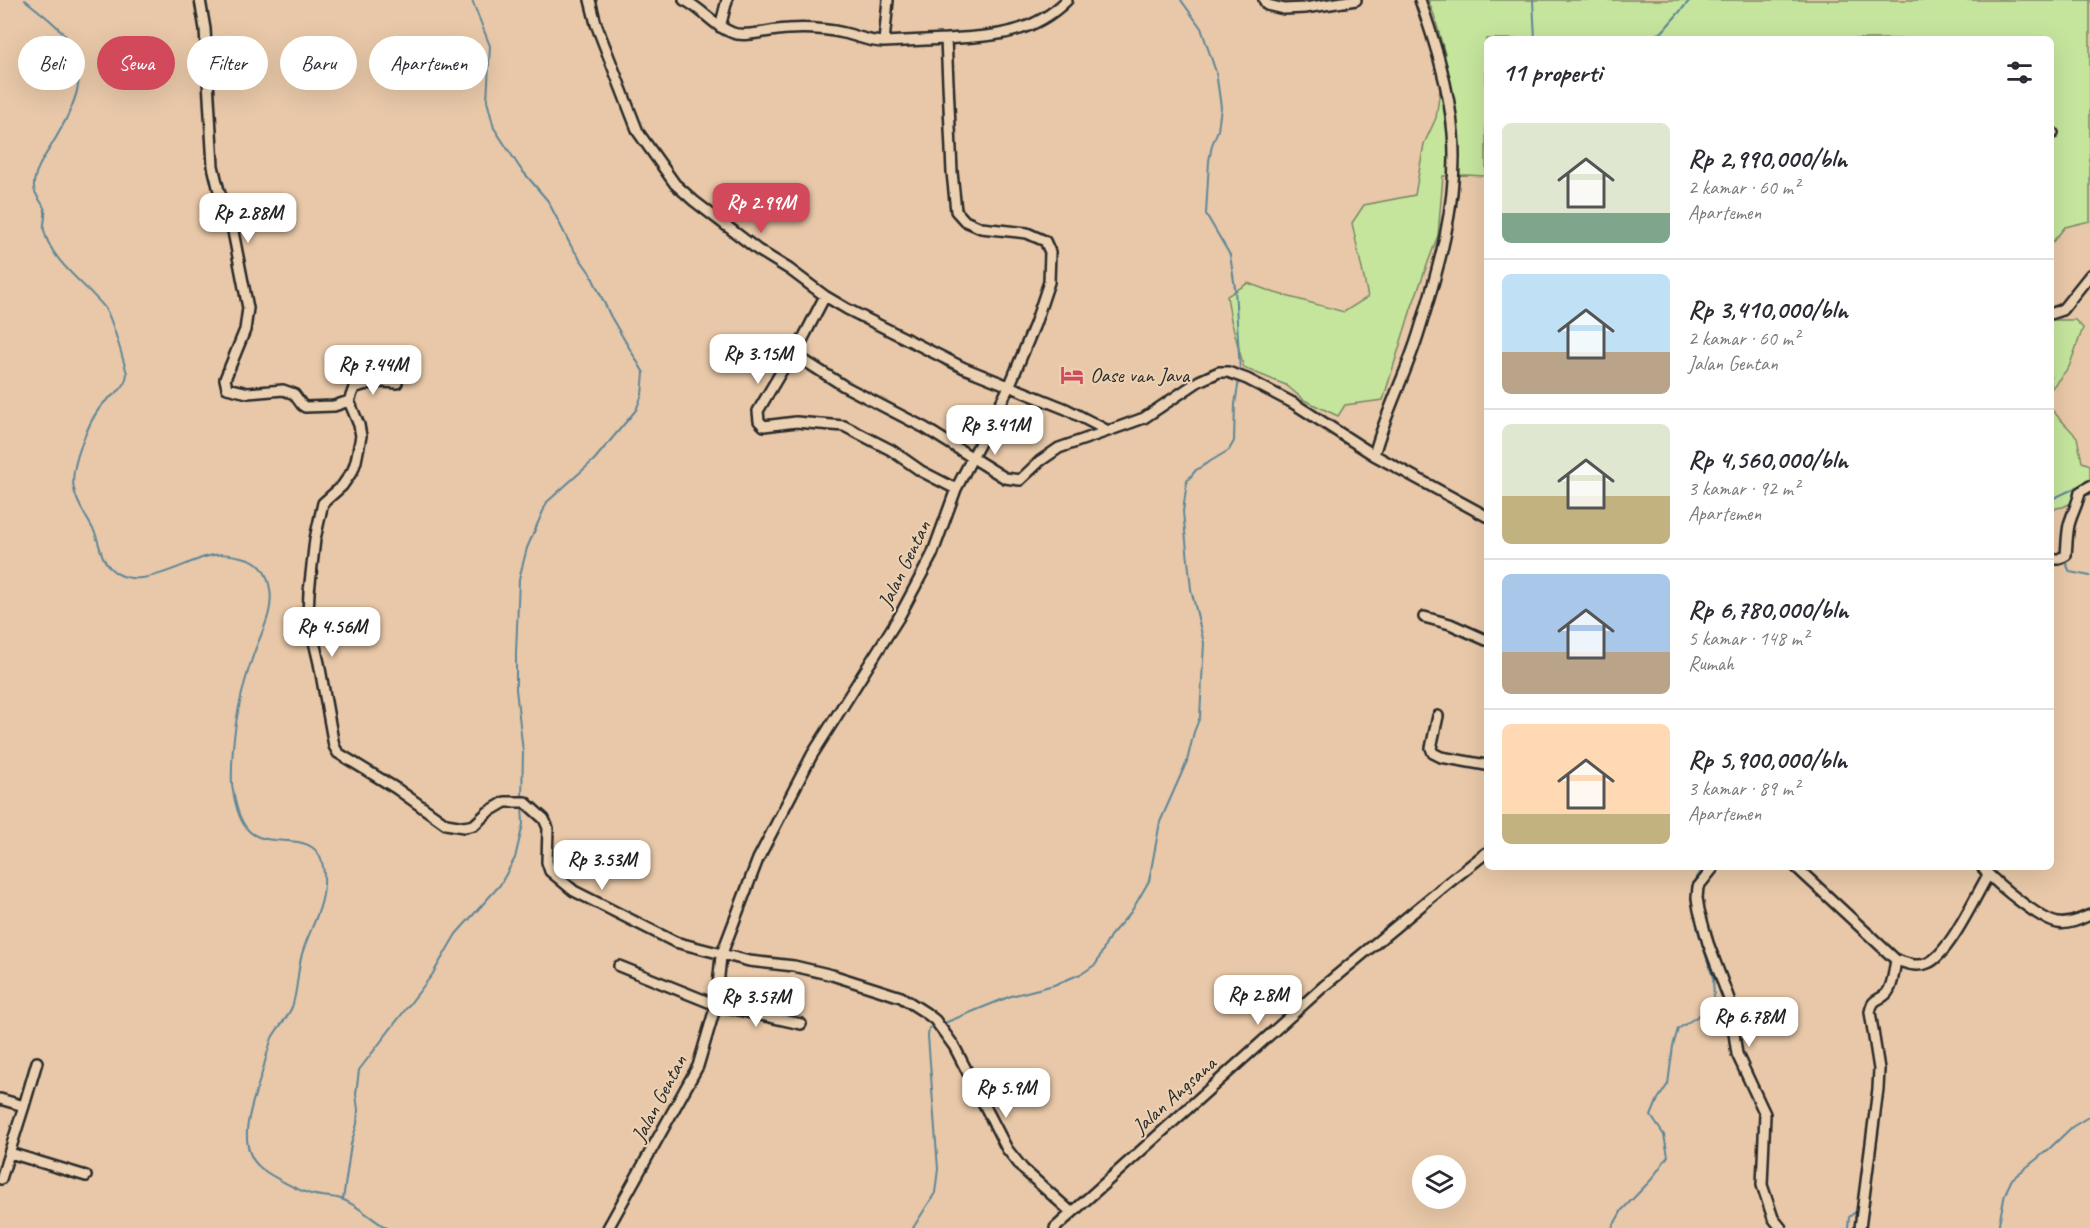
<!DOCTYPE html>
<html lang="id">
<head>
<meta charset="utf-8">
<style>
	body { margin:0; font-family:Caveat,sans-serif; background:#f2f2f3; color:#2b2b33; height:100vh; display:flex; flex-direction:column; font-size:22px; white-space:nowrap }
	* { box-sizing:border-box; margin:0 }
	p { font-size:20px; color:#7c7c81 }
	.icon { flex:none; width:33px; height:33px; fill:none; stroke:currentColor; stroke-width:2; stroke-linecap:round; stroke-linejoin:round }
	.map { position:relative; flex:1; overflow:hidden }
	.details { position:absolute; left:1484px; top:36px; width:570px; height:834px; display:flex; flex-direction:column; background:#fff; border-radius:9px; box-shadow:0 6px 24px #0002 }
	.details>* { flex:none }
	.top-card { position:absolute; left:18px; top:36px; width:570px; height:54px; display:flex; gap:12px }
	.controls { position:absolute; left:1412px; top:1155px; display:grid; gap:12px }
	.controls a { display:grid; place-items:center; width:54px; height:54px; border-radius:50%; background:#fff; box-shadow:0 6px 24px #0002; font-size:30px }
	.price { position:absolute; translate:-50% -51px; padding:0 14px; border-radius:12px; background:#fff; color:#222; font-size:20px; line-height:39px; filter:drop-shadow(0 2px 3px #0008) }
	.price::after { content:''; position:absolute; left:50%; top:36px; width:18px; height:14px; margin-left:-9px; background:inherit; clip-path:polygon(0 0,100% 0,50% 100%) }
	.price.current { background:#d1495b; color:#fff }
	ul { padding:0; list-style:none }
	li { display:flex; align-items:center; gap:18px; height:150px; padding:0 18px }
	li+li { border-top:2px solid #e1e1e2 }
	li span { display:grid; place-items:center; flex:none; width:168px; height:120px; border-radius:9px; color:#555 }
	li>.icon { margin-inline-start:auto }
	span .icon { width:72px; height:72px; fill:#fffc; stroke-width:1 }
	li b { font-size:26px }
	h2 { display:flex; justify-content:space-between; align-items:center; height:72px; padding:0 18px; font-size:26px }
	.pill { padding:0 21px; border-radius:27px; background:#fff; box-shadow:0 6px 24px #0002; font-size:21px; line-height:54px }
	.pill.current { background:#d1495b; color:#fff }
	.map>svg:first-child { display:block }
	.green { fill:#c5e59d; stroke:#788864; stroke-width:1.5 }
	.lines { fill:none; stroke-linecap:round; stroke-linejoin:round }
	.stream { stroke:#5e8698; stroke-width:2 }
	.minor-casing { stroke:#2b2b2b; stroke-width:14 }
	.minor { stroke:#ebd1b2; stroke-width:9 }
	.labels { text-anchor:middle; stroke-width:4.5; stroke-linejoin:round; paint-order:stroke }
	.poi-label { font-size:21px; fill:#2b2b2b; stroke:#ebd1b2; text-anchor:start }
	.street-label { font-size:21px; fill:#2b2b2b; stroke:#ebd1b2 }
</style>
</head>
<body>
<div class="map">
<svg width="2090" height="1228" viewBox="0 0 2090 1228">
	<rect width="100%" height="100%" fill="#e8c8a8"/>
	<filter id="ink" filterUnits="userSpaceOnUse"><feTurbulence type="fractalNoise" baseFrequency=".0167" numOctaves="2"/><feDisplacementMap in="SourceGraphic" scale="12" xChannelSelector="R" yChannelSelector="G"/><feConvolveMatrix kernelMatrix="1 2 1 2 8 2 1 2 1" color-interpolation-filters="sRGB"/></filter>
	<g filter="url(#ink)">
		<path class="green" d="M 1428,0 L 2090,0 L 2090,221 L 2065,227 L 2051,244 L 2050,39 L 1486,39 L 1486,176 L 1465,175 L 1443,176 L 1438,235 L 1411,309 L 1383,400 L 1345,405 L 1338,416 L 1304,400 L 1286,385 L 1244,368 L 1231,320 L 1227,296 L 1248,283 L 1275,293 L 1344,312 L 1368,297 L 1352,223 L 1364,205 L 1415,195 L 1424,144 L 1436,118 L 1445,54 L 1434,15 Z
			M 2050,320 L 2075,320 L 2083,328 L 2069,367 L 2051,389 Z
			M 2050,408 L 2077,437 L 2082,462 L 2090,465 L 2090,494 L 2063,507 L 2056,508 L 2051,514 Z"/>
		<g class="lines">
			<path class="stream" d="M 25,0 C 37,10 50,19 60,30 C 97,66 73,110 51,146 C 44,157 33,173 34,187 C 34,196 44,203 45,211 C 46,217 43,224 44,230 C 51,262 86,284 105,308 C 112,317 123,360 127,373 C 125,393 113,392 102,405 C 89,420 69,469 74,489 C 77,506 88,518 95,533 C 99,542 100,553 105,561 C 127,598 178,565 205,557 C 218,553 228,554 241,557 C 259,560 267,571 270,589 C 274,612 261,633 254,653 C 241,690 233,727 232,766 C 232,774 231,783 233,790 C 235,803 239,820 248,830 C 272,855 327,818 324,885 C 323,910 309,930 302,954 C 297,971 298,990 292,1007 C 287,1019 278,1027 272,1038 C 268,1049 265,1062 262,1073 C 253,1102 233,1147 262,1169 C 273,1177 299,1191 311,1194 C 321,1197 331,1196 341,1199 C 357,1204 372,1220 387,1228
				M 472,0 L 490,46 L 487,101 L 494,128 L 520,168 L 548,201 L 571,246 L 590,273 L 611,317 L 644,373 L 642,395 L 636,410 L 594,460 L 547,502 L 527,548 L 519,579 L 516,652 L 516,689 L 523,752 L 522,800
				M 1181,0 L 1201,28 L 1216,72 L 1221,107 L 1218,130 L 1212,145 L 1209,161 L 1206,214 L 1230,255 L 1235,288 L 1240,372
				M 1533,0 L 1535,39
				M 1648,39 L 1662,32 L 1690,0
				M 2050,500 L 2090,481
				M 2050,553 L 2059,555
				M 2065,561 L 2070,572 L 2090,576
				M 942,1024 L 1011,996 L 1054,985 L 1083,973 L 1096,964 L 1110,936 L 1131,912 L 1149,881 L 1160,822 L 1187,761 L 1194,732 L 1200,717 L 1204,643 L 1191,589 L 1183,512 L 1187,481 L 1196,470 L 1229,450 L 1234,441 L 1235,404 L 1239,380
				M 343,1200 L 351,1144 L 357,1124 L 358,1110 L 356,1094 L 359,1070 L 432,975 L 456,934 L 500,885 L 515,858 L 523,824 L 522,805
				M 913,1228 L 935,1193 L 938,1169 L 928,1036 L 929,1028 L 936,1026
				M 1612,1228 L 1622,1210 L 1651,1180 L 1668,1156 L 1664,1135 L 1651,1116 L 1658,1099 L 1668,1084 L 1673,1046 L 1678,1029 L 1707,1010 L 1714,999 L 1713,978 L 1698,931 L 1692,899 L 1693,883 L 1704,867
				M 1848,1228 L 1849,1217 L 1859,1209
				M 1998,1228 L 2005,1194 L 2012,1179 L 2049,1149 L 2072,1127 L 2090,1116"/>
			<g class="minor-casing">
				<path id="minor" d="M 200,0 L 205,29 L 213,166 L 219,191 L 231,221 L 248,308 L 245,330 L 225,379 L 227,388 L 248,393 L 283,390 L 294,394 L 302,405 L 305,407 L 334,406 L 349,401
					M 590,0 L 596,24 L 638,132 L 675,184 L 694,201 L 758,250 L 789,269 L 825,296 L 847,309 L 964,368 L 1066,409 L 1108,431 L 1144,418 L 1199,381 L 1219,372 L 1228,372 L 1247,379 L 1293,403 L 1374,455
					M 684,0 C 703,9 713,26 733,33 C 746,38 772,29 788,29 C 805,28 827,29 844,33 C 858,36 869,42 884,42
					M 1264,0 L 1267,5 L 1284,9 L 1305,8 L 1356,0
					M 1420,0 C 1435,43 1449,87 1453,133 C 1459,201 1438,271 1418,335 C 1405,376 1385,414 1374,455 L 1486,516
					M 720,27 L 727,0
					M 946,39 C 993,36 1032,35 1067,0
					M 2050,131 L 2053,133
					M 2050,314 L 2062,310 L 2090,275
					M 794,356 L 825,296
					M 336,360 L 343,355 L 348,357 L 354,375 L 354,388
					M 349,401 L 359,425 L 361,436 L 356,461 L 353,470 L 342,486 L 323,503 L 315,539 L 309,592 L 308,616 L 319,663 L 334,746 L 338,753 L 397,789 L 446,824 L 464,827 L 474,825 L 488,812 L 505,802 L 525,802 L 544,819 L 548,828 L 547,862 L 550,871 L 574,891 L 675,942 L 749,961 L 794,966 L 832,975 L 901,997 L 926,1013 L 935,1020 L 954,1046 L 1007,1149 L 1023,1169 L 1071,1212
					M 349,401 L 354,388 C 369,382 381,381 397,383
					M 956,489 L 921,471 L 891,450 L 844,426 L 796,422 L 764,426 L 759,421 L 758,411 L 784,367 L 794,356 L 800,358 L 844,386 L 925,428 L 1005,478 L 1020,480 L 1040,461 L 1059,448 L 1108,431
					M 2050,559 L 2059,559 L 2066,555 C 2067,545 2067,534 2069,525 C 2072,513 2078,504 2080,492 L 2090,486
					M 1424,617 L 1450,624 L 1486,640
					M 1438,716 L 1431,748 L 1433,753 L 1441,757 L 1486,765
					M 1714,867 L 1698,887 L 1697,898 L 1699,910 L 1708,943 L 1729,999 L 1737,1054 L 1765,1114 L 1762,1185 L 1773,1218 L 1781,1228
					M 1796,867 L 1896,960 C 1906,963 1917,968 1928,963 C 1949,954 1975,897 1988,875
					M 1982,867 C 1993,881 2041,921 2058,923 C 2069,925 2081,919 2090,915
					M 619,966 L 716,1005 L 801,1024
					M 0,1099 L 24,1106 L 37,1062
					M 10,1153 L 86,1176
					M 1,1179 L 24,1106
					M 608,1228 L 698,1066 L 716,1005 L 721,956 L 758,859 L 812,755 L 899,617 L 932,555 L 956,489 L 1009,387 L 1035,324 L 1049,282 L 1050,252 L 1045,241 L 1027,233 L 981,228 L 965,221 L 956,211 L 952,172 L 946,39 L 884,42 L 888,0
					M 1055,1228 L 1324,986 L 1452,880 L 1486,853
					M 1860,1228 L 1878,1089 L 1879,1069 L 1870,1012 C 1873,997 1878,1002 1886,994 C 1893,987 1894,970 1896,960"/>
			</g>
			<use href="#minor" class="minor"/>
		</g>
	</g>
	<defs>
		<g id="hotel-bare" transform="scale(1.8)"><path d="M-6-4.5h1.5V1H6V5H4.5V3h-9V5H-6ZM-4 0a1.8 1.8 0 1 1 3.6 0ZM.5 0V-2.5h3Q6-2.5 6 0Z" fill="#d1495b" stroke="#ebd1b2" stroke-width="2.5" paint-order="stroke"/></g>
	</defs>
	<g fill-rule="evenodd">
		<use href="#hotel-bare" x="1072" y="375"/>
	</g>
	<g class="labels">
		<g class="poi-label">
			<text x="1090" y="382">Oase van Java</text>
		</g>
		<g class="street-label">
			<text transform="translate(904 564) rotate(-64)" y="7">Jalan Gentan</text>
			<text transform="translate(1174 1095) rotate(-42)" y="7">Jalan Angsana</text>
			<text transform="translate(659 1098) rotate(-62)" y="7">Jalan Gentan</text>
		</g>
	</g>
</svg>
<div class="controls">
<a><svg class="icon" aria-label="layers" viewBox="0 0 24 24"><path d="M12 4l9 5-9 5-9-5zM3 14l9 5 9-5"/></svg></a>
</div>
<b class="price current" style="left:761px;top:234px">Rp 2.99M</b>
<b class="price" style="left:248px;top:244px">Rp 2.88M</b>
<b class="price" style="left:758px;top:385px">Rp 3.15M</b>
<b class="price" style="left:373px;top:396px">Rp 7.44M</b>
<b class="price" style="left:995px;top:456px">Rp 3.41M</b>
<b class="price" style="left:332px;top:658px">Rp 4.56M</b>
<b class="price" style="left:602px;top:891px">Rp 3.53M</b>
<b class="price" style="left:1258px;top:1026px">Rp 2.8M</b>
<b class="price" style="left:756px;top:1028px">Rp 3.57M</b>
<b class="price" style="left:1749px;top:1048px">Rp 6.78M</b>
<b class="price" style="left:1006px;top:1119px">Rp 5.9M</b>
<div class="top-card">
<a class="pill">Beli</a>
<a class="pill current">Sewa</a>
<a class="pill">Filter</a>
<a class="pill">Baru</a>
<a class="pill">Apartemen</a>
</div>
<section class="details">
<h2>11 properti<svg class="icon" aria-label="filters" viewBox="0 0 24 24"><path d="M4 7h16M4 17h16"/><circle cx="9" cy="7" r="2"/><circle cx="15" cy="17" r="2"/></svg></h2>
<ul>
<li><span style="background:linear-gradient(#dfe7d0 75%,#7fa58c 0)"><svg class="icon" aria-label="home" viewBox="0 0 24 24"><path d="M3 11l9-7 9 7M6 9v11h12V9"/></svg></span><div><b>Rp 2,990,000/bln</b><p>2 kamar · 60 m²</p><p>Apartemen</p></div></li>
<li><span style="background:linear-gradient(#bfe0f5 65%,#b9a48a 0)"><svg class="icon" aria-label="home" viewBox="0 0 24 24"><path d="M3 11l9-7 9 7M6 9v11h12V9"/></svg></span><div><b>Rp 3,410,000/bln</b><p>2 kamar · 60 m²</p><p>Jalan Gentan</p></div></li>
<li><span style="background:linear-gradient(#dfe7d0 60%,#c2b280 0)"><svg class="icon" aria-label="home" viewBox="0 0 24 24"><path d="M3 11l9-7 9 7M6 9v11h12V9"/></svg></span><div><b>Rp 4,560,000/bln</b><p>3 kamar · 92 m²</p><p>Apartemen</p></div></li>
<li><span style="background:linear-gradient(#a9c7e8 65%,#b9a48a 0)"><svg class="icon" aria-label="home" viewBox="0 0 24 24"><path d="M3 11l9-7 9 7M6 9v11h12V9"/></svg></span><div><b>Rp 6,780,000/bln</b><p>5 kamar · 148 m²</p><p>Rumah</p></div></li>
<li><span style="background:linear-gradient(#ffd9b3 75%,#c2b280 0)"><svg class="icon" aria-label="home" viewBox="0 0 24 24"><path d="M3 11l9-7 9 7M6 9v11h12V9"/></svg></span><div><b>Rp 5,900,000/bln</b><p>3 kamar · 89 m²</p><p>Apartemen</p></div></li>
</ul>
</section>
</div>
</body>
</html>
